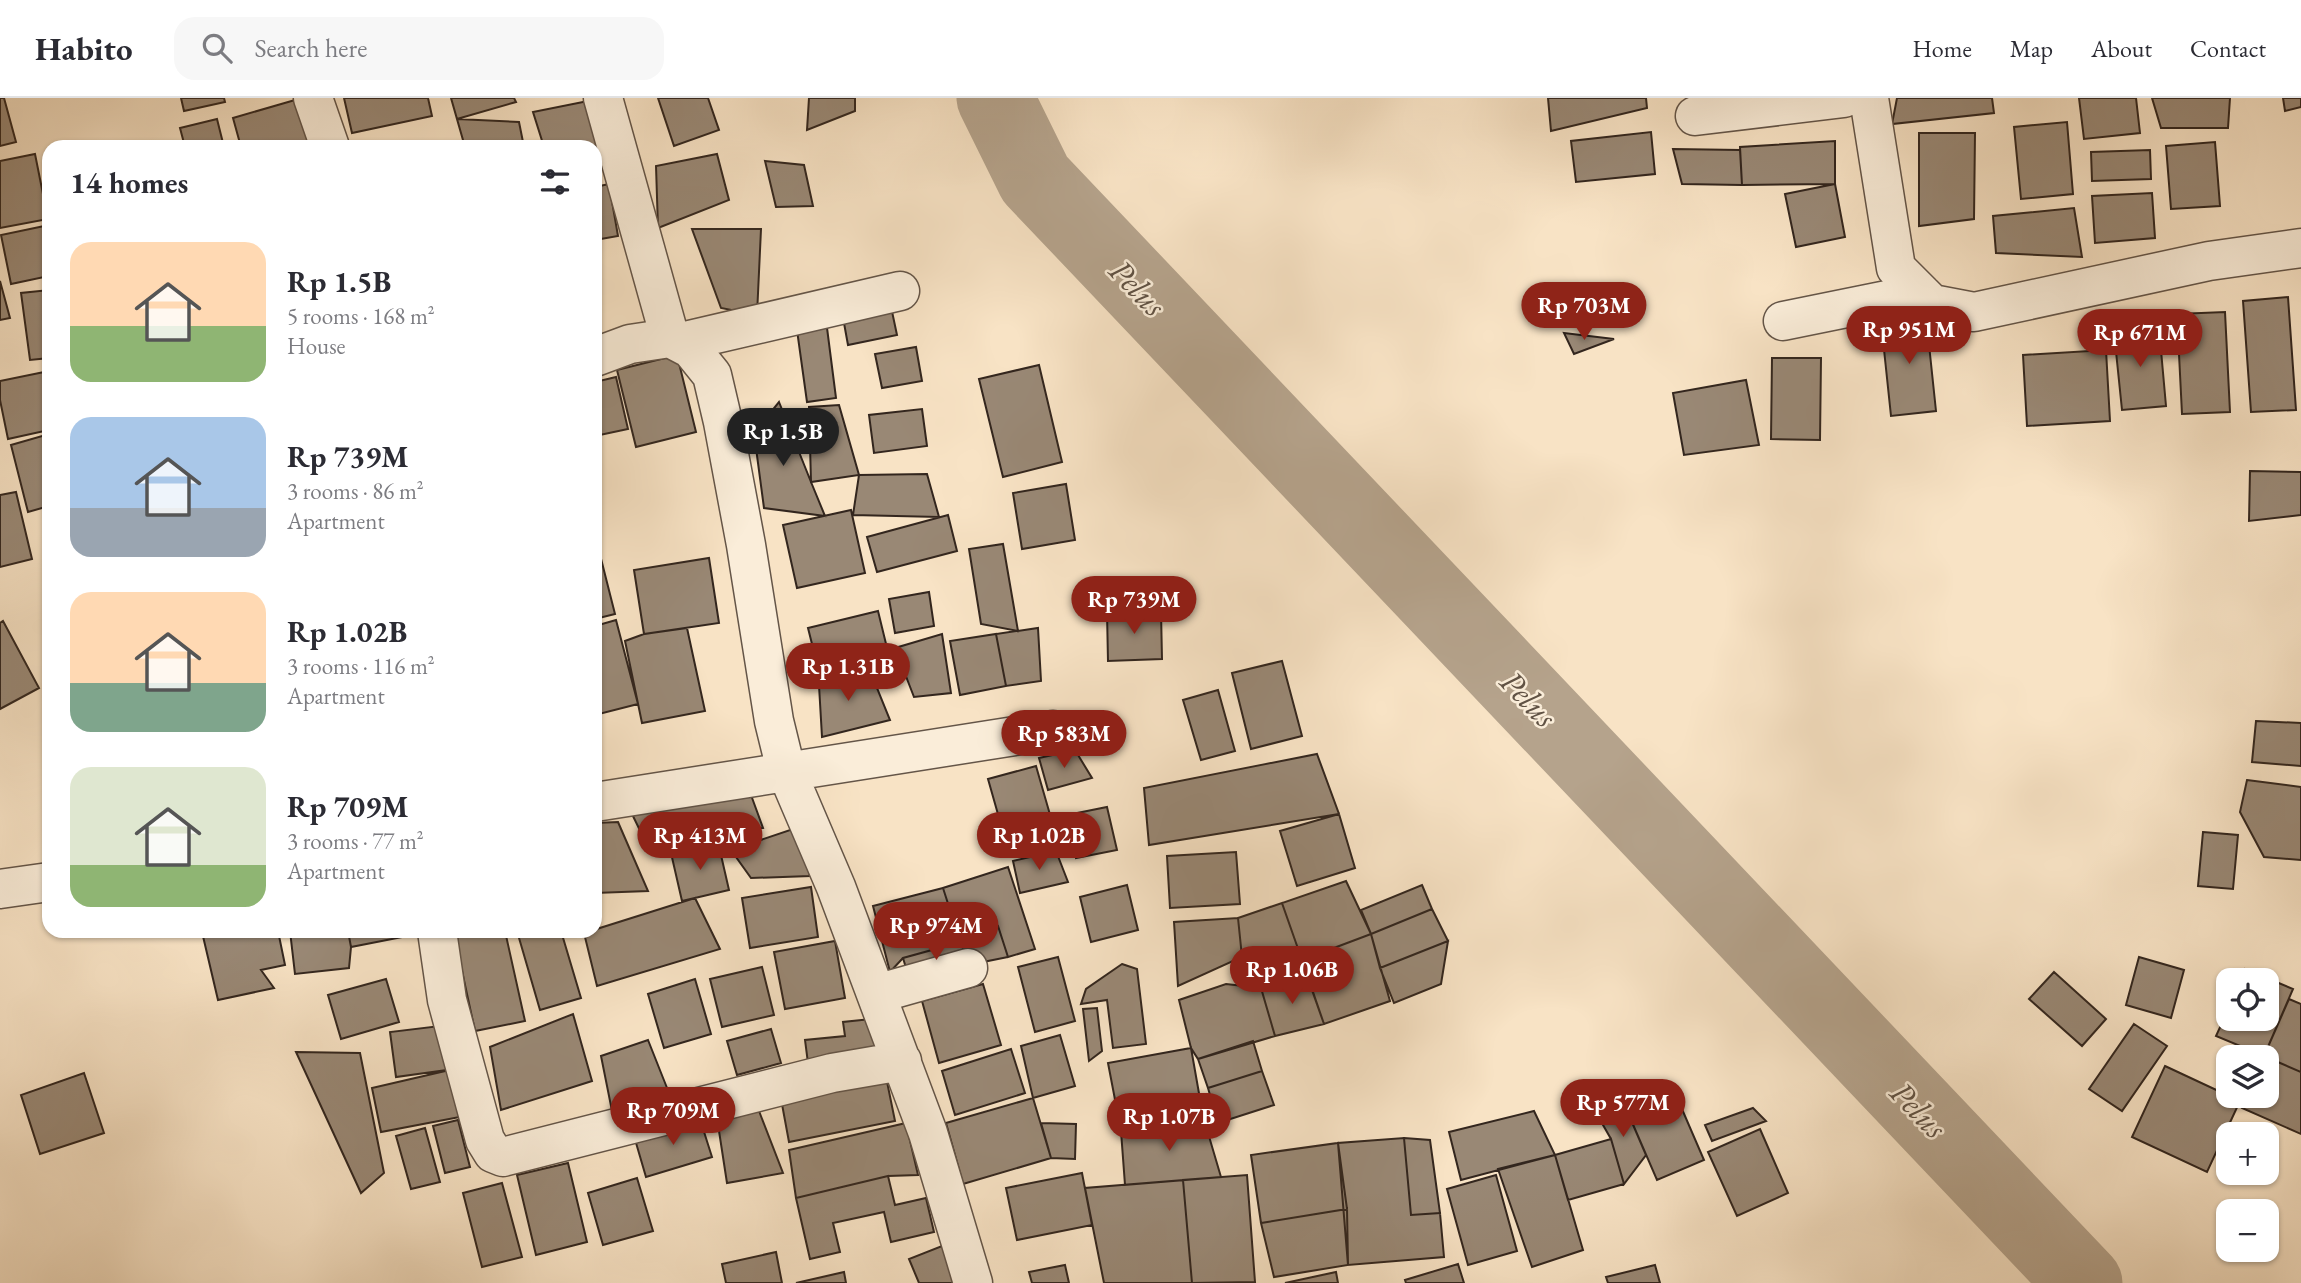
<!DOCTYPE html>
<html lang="en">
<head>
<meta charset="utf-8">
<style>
	body { margin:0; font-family:"EB Garamond",serif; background:#f7f7f7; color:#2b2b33; height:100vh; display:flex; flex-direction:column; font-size:26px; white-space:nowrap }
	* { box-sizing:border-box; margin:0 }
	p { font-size:23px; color:#7c7c81 }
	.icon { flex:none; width:38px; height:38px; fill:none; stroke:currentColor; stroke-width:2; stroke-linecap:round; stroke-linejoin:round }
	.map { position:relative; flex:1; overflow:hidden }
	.drawer { position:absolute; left:42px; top:42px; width:560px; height:798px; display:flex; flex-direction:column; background:#fff; border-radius:21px; box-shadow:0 2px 5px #0004 }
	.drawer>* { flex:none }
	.tools { position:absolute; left:2216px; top:870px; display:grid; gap:14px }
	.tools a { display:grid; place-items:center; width:63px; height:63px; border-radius:14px; background:#fff; box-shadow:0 2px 5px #0004; font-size:35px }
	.price { position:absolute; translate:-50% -60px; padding:0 16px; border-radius:24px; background:#8f2418; color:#fff; font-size:23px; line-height:46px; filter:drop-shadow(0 2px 4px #0008) }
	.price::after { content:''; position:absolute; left:50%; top:42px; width:21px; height:16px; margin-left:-10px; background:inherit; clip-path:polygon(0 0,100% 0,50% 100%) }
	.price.current { background:#222; color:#fff }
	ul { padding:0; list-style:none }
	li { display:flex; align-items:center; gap:21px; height:175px; padding:0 28px }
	li span { display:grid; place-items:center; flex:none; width:196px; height:140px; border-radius:21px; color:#555 }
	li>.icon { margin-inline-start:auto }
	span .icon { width:84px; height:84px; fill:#fffc; stroke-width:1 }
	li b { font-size:30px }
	h2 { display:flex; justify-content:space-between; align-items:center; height:84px; padding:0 28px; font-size:30px }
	header { display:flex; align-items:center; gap:42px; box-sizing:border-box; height:98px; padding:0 35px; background:#fff; border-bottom:2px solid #e1e1e2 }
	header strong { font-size:33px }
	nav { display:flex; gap:38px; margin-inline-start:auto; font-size:24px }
	.search { width:490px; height:63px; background:#f7f7f7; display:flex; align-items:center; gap:18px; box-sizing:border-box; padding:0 24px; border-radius:21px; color:#7c7c81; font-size:26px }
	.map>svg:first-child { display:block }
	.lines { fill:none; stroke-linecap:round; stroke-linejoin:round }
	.river { stroke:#b5a38c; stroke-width:77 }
	.building { fill:#998875; stroke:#33261e; stroke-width:2 }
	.minor-casing { stroke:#645548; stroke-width:41 }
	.minor { stroke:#faedd9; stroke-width:38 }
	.labels { text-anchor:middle; stroke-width:5; stroke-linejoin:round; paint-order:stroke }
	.water-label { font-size:33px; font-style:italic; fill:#605244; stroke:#faedd9 }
</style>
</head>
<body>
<header>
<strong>Habito</strong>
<div class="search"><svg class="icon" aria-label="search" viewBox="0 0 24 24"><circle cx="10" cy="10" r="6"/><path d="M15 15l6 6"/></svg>Search here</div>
<nav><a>Home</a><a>Map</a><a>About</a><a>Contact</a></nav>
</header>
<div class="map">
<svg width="2301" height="1185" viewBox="0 0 2301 1185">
	<rect width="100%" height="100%" fill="#f8e3c5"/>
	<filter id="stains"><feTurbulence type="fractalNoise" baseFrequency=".00286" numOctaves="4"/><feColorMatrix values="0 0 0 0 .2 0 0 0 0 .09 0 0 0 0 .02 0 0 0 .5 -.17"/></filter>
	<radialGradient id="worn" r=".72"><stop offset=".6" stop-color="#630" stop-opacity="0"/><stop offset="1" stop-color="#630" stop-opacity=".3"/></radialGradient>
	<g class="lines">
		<path class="river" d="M 995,0 L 1035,81 L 2084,1185"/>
	</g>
	<path class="building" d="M 0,0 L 4,0 L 16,44 L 0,48 Z
		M 181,0 L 224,0 L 225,4 L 184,13 Z
		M 344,0 L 428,0 L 432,18 L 352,35 Z
		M 451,0 L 514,0 L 516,4 L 457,21 Z
		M 658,0 L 708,0 L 719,32 L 674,48 Z
		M 809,0 L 855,0 L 855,13 L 807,32 Z
		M 1548,0 L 1646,0 L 1647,10 L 1551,33 Z
		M 1897,0 L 1992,0 L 1994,15 L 1892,26 Z
		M 2079,0 L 2136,0 L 2140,35 L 2084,41 Z
		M 2152,0 L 2230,0 L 2228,30 L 2161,30 Z
		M 2283,0 L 2301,0 L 2301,9 L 2285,13 Z
		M 598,1 L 610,59 L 595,63 L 595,49 L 544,49 L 533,14 Z
		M 295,2 L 310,49 L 241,49 L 233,20 Z
		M 217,21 L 224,49 L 185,49 L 180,30 Z
		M 457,21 L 519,24 L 524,49 L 465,49 Z
		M 2067,24 L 2073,96 L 2021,101 L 2014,29 Z
		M 1651,34 L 1655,76 L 1576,84 L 1571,43 Z
		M 1919,35 L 1975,35 L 1974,121 L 1919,128 Z
		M 1835,43 L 1835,86 L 1742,87 L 1740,49 Z
		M 2215,44 L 2220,108 L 2171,111 L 2166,48 Z
		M 1673,51 L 1740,52 L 1742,87 L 1682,86 Z
		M 2150,52 L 2151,81 L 2092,83 L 2091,54 Z
		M 35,56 L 48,121 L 0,130 L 0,63 Z
		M 717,56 L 729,102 L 658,130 L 656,68 Z
		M 765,63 L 804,67 L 813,108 L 776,109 Z
		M 609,86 L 618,138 L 595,142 L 595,89 Z
		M 1835,86 L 1845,139 L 1796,149 L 1785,96 Z
		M 2152,95 L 2155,140 L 2095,145 L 2092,98 Z
		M 2074,110 L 2082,159 L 1996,155 L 1993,118 Z
		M 49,127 L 49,178 L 11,186 L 1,137 Z
		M 692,131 L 761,131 L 757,217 L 721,210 Z
		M 0,183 L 10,220 L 0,222 Z
		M 49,192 L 49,260 L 30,262 L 21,195 Z
		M 2288,199 L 2296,312 L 2251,314 L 2243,203 Z
		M 890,204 L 897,237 L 848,247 L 842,214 Z
		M 2225,214 L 2230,314 L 2182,316 L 2177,216 Z
		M 1926,218 L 1936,313 L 1891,318 L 1881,223 Z
		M 826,222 L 836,300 L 807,304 L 796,225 Z
		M 2159,230 L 2166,308 L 2122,312 L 2114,234 Z
		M 1564,235 L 1614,241 L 1574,256 Z
		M 916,249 L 922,283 L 882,290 L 875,256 Z
		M 2106,252 L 2110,323 L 2027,328 L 2023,257 Z
		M 677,257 L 696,334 L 636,349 L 617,272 Z
		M 1772,260 L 1821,260 L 1820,342 L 1771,341 Z
		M 1039,267 L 1062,364 L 1003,379 L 979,281 Z
		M 49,273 L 49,332 L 8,341 L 0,302 L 0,283 Z
		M 616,279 L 628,331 L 595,338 L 595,284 Z
		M 1746,282 L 1759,347 L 1684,357 L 1673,295 Z
		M 779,304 L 811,384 L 825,418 L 764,410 L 754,335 Z
		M 839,307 L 859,377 L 811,384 L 809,309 Z
		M 922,311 L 927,348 L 874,355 L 869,317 Z
		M 49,336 L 49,408 L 28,414 L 11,347 Z
		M 2250,373 L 2301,374 L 2301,417 L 2249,423 Z
		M 927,376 L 939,419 L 853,417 L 859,377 Z
		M 1066,386 L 1075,442 L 1022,451 L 1013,395 Z
		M 16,394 L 32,461 L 0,469 L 0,397 Z
		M 851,412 L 865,475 L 797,490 L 783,427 Z
		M 948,417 L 957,453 L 877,474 L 867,439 Z
		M 595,437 L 615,516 L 595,521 Z
		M 1003,446 L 1018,533 L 981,526 L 969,451 Z
		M 709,460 L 719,525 L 644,536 L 634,472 Z
		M 929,494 L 934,528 L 895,535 L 889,501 Z
		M 878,513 L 888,554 L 818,570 L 808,530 Z
		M 1161,513 L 1162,561 L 1108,563 L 1107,514 Z
		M 616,522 L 638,606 L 595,617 L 595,528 Z
		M 3,523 L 39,590 L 0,611 L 0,525 Z
		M 687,530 L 705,613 L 642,625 L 625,543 L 644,536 Z
		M 1038,530 L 1041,583 L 1006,588 L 996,536 Z
		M 942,536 L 951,595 L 914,599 L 895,550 Z
		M 996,536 L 1006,588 L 960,597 L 950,543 Z
		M 1282,563 L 1302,638 L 1251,651 L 1232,575 Z
		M 818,570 L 875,585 L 890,622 L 822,639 Z
		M 1218,592 L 1235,653 L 1201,662 L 1183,602 Z
		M 2256,623 L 2301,625 L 2301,668 L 2252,664 Z
		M 1075,652 L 1092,680 L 1048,692 L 1039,660 Z
		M 1317,656 L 1339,716 L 1149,747 L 1144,690 Z
		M 1036,668 L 1055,734 L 1007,748 L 988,681 Z
		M 2247,682 L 2301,689 L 2301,762 L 2264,759 L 2240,714 Z
		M 751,697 L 763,730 L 648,749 L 631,714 Z
		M 1107,709 L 1117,752 L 1076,760 L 1067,717 Z
		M 1339,716 L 1355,770 L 1297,788 L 1280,733 Z
		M 618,724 L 648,793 L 595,795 L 595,725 Z
		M 799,729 L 810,778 L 751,780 L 731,752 Z
		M 2203,734 L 2238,737 L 2233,791 L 2198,788 Z
		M 718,744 L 729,792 L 682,803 L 671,755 Z
		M 1056,753 L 1068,784 L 1020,795 L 1013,763 Z
		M 1236,754 L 1240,806 L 1170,810 L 1167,758 Z
		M 1008,769 L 1035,851 L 1008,859 L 998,828 L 959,840 L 943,790 Z
		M 1346,783 L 1371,836 L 1302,862 L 1282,805 Z
		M 1127,787 L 1138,832 L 1091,844 L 1080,799 Z
		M 1422,787 L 1432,811 L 1371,836 L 1361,812 Z
		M 811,789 L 818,839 L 750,850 L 742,800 Z
		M 943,790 L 959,840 L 998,828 L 1008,859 L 968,867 L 961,844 L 903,860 L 890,874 L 873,808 Z
		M 695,800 L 720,851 L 597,888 L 584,835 Z
		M 1282,805 L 1302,862 L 1253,876 L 1242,859 L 1238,820 Z
		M 1432,811 L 1448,843 L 1380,870 L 1371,836 Z
		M 1238,820 L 1242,859 L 1178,888 L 1174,824 Z
		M 278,833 L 285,867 L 261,872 L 274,890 L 218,902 L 202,834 Z
		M 290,833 L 348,833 L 351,849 L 349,870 L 295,876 Z
		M 348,833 L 428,833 L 428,834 L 351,849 Z
		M 466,833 L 505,833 L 525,923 L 475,933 L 454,836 Z
		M 517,833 L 561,833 L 581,900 L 540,912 Z
		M 1371,836 L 1390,903 L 1324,926 L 1302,862 Z
		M 835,843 L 845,900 L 785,911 L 774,854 Z
		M 1448,843 L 1441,886 L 1394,905 L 1380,870 Z
		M 961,844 L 968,867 L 910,883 L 903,860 Z
		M 1058,859 L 1075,923 L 1035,934 L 1018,869 Z
		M 2139,859 L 2184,872 L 2171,920 L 2126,907 Z
		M 1122,866 L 1137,871 L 1146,946 L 1113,950 L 1107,902 L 1081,906 L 1086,891 Z
		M 762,869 L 774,917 L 722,929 L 710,881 Z
		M 2245,871 L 2293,891 L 2264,958 L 2216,938 L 2228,912 L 2228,920 L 2266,920 L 2266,882 L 2241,882 Z
		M 2054,874 L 2106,921 L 2082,948 L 2029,901 Z
		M 1307,878 L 1324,926 L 1275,938 L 1261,890 Z
		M 386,881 L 399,924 L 341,941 L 328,897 Z
		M 695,881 L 711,936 L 664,950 L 648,896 Z
		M 983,886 L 1001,947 L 939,965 L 922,903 Z
		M 1226,886 L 1261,890 L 1275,938 L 1198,961 L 1191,950 L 1179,902 Z
		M 2289,901 L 2301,906 L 2301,974 L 2264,958 Z
		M 1097,910 L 1102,953 L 1089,963 L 1083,911 Z
		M 573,916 L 592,983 L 501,1012 L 490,949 Z
		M 871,921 L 891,963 L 809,973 L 805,942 L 845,938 L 843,924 Z
		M 2134,926 L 2167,948 L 2122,1013 L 2089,991 Z
		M 448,927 L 454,971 L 396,979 L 390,934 Z
		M 771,931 L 781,965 L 737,977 L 727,943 Z
		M 1060,937 L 1075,988 L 1033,1000 L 1021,948 Z
		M 648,942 L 673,1005 L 614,1023 L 601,958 Z
		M 1253,943 L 1262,973 L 1208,990 L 1198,961 Z
		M 1191,950 L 1203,1018 L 1121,1033 L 1108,965 Z
		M 1011,951 L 1025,995 L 955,1017 L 942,973 Z
		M 296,954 L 360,955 L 384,1075 L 361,1095 Z
		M 2266,959 L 2301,974 L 2301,1036 L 2242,1010 L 2247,998 L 2266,998 Z
		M 2165,968 L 2240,1003 L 2207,1074 L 2132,1039 Z
		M 884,969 L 895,1023 L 789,1044 L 779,990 Z
		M 454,971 L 465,1018 L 381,1034 L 372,990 Z
		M 1262,973 L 1274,1007 L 1218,1025 L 1208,990 Z
		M 84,975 L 104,1035 L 40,1056 L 21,997 Z
		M 1672,988 L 1704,1062 L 1657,1082 L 1625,1008 Z
		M 1033,1000 L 1051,1060 L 963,1086 L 946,1025 Z
		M 1625,1008 L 1646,1057 L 1624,1086 L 1611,1041 L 1595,1013 Z
		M 1753,1010 L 1766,1023 L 1712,1043 L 1705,1027 Z
		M 759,1013 L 783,1075 L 727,1085 L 717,1020 Z
		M 1534,1013 L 1555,1057 L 1461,1082 L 1449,1034 Z
		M 699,1018 L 712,1059 L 646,1079 L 634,1038 Z
		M 1203,1018 L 1221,1079 L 1125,1087 L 1121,1033 Z
		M 458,1022 L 470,1069 L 445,1075 L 433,1028 Z
		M 906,1025 L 918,1077 L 888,1078 L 796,1100 L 789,1052 Z
		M 1041,1025 L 1076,1026 L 1075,1061 L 1051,1060 Z
		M 425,1030 L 440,1084 L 411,1091 L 396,1038 Z
		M 1760,1031 L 1788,1095 L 1737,1118 L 1708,1054 Z
		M 1404,1040 L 1430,1042 L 1440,1115 L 1411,1117 Z
		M 1404,1040 L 1411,1117 L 1440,1115 L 1444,1159 L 1348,1167 L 1338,1045 Z
		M 1611,1041 L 1624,1086 L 1568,1102 L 1555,1057 Z
		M 1338,1045 L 1347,1111 L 1261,1125 L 1251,1057 Z
		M 1555,1057 L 1583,1152 L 1532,1169 L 1498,1071 Z
		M 568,1065 L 587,1144 L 536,1157 L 517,1077 Z
		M 1082,1075 L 1092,1127 L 1017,1142 L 1006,1090 Z
		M 1247,1077 L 1255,1184 L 1192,1185 L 1183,1082 Z
		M 1496,1077 L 1517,1153 L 1468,1167 L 1447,1091 Z
		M 888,1078 L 895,1107 L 926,1100 L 934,1134 L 891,1144 L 884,1114 L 833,1125 L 840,1154 L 810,1161 L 796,1100 Z
		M 637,1080 L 653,1133 L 603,1147 L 588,1095 Z
		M 1183,1082 L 1192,1185 L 1104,1185 L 1085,1090 Z
		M 502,1085 L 522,1159 L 482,1169 L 463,1095 Z
		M 1347,1111 L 1348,1167 L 1274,1179 L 1261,1125 Z
		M 942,1148 L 957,1185 L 919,1185 L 909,1161 Z
		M 776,1154 L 782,1185 L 726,1185 L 722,1166 Z
		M 1458,1166 L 1464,1185 L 1406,1185 L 1405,1182 Z
		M 1065,1167 L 1069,1185 L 1032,1185 L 1029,1174 Z
		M 1655,1167 L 1660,1185 L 1608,1185 L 1606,1179 Z
		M 844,1174 L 846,1185 L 796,1185 Z
		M 1336,1174 L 1338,1185 L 1285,1185 Z"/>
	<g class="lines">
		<g class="minor-casing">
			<path id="minor" d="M 313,0 L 330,49
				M 603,0 L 670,240
				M 1869,0 L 1896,170 L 1932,206 L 1974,214 L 2209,163 L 2301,150
				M 1695,18 L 1844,0
				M 1783,223 L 1921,195
				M 681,244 L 900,193
				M 595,259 L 630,246 L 670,240 L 691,251 L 712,277 L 723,324 L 746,447 L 774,623 L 786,672 L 836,789 L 928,1035 L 973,1185
				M 595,704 L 1053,632
				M 0,791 L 49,784
				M 437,833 L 447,902 L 485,1042 L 493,1055 L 503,1059 L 832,975 L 902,963
				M 876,896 L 968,870"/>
		</g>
		<use href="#minor" class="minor"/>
	</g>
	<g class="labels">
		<g class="water-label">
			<text transform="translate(1138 189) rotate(46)" y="12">Pelus</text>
			<text transform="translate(1529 600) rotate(46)" y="12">Pelus</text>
			<text transform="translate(1919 1011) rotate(46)" y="12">Pelus</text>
		</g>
	</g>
	<rect width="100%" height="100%" filter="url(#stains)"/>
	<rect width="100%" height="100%" fill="url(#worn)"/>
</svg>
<div class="tools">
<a><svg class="icon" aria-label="locate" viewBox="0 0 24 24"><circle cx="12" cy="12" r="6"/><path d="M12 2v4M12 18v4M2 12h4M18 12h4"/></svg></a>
<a><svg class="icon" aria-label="layers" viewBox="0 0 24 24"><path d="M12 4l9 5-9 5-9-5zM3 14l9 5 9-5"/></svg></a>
<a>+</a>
<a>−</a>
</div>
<b class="price" style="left:1584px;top:244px">Rp 703M</b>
<b class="price" style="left:1909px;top:268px">Rp 951M</b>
<b class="price" style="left:2140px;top:271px">Rp 671M</b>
<b class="price current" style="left:783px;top:370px">Rp 1.5B</b>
<b class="price" style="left:1134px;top:538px">Rp 739M</b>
<b class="price" style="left:848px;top:605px">Rp 1.31B</b>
<b class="price" style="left:1064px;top:672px">Rp 583M</b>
<b class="price" style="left:700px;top:774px">Rp 413M</b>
<b class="price" style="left:1039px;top:774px">Rp 1.02B</b>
<b class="price" style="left:936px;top:864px">Rp 974M</b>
<b class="price" style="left:1292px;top:908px">Rp 1.06B</b>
<b class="price" style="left:1623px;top:1041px">Rp 577M</b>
<b class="price" style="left:673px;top:1049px">Rp 709M</b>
<b class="price" style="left:1169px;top:1055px">Rp 1.07B</b>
<section class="drawer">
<h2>14 homes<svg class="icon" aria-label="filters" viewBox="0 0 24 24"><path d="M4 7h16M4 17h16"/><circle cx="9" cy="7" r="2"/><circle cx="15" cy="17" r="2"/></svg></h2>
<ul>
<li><span style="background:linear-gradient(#ffd9b3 60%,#8fb573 0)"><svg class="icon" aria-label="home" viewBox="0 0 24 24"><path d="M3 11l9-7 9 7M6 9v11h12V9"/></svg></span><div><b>Rp 1.5B</b><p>5 rooms · 168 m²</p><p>House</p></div></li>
<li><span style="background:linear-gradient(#a9c7e8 65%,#9aa5b1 0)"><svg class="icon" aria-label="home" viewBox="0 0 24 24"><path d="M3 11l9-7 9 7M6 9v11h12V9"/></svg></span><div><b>Rp 739M</b><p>3 rooms · 86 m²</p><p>Apartment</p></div></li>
<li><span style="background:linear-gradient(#ffd9b3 65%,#7fa58c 0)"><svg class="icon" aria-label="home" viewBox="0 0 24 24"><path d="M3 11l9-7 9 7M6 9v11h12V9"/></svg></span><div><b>Rp 1.02B</b><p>3 rooms · 116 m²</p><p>Apartment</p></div></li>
<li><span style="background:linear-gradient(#dfe7d0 70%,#8fb573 0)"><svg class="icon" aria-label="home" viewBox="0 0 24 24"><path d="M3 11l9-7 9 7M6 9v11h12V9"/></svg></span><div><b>Rp 709M</b><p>3 rooms · 77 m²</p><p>Apartment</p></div></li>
</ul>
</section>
</div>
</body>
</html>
